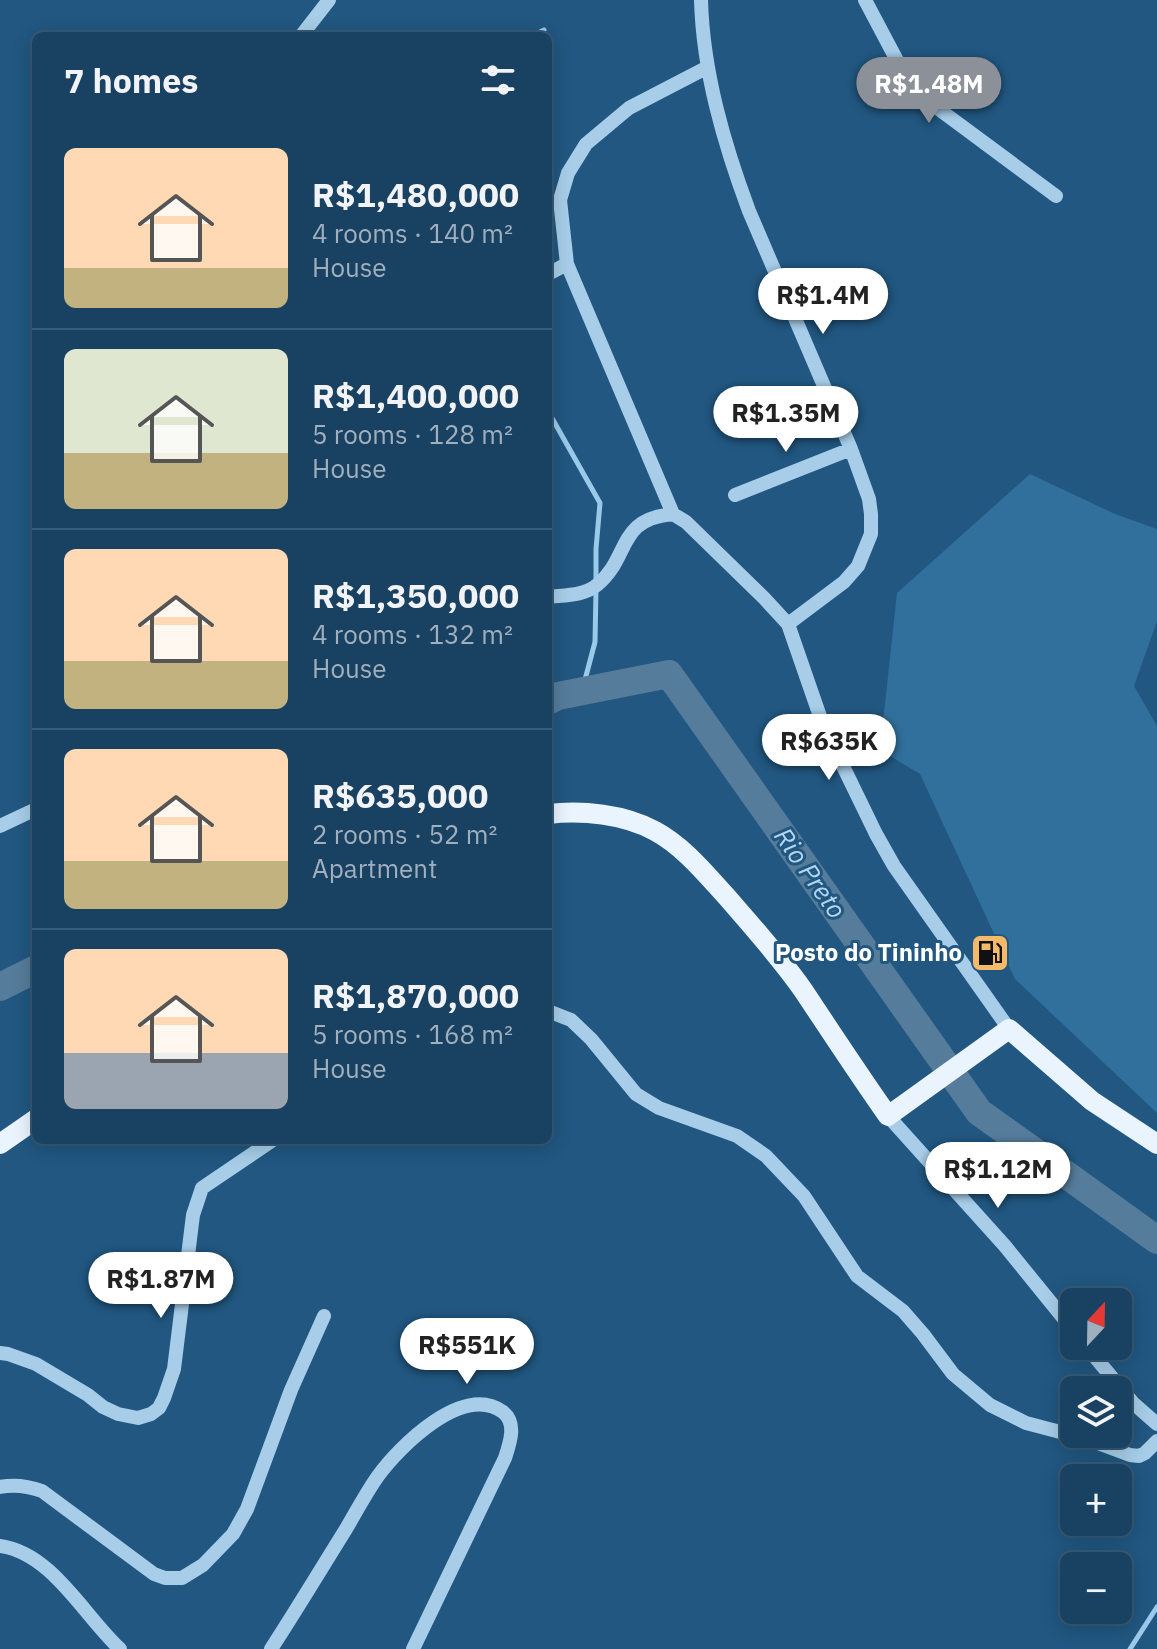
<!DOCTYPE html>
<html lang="en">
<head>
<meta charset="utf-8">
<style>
	body { margin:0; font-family:"IBM Plex Sans",sans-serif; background:#264c6a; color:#f1f3f6; height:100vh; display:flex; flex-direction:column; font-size:30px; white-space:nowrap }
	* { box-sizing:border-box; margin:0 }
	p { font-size:26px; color:#9fafbd }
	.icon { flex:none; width:44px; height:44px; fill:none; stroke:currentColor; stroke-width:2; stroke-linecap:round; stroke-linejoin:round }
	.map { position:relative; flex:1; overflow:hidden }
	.drawer { position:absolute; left:32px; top:32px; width:520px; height:1112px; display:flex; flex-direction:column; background:#194161; border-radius:12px; box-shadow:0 4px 20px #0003,0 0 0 2px #375a76 }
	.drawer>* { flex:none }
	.needle { width:52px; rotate:22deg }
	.fabs { position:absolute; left:1060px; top:1288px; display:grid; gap:16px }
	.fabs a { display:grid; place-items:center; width:72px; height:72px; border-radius:12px; background:#194161; box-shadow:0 4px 20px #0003,0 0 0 2px #375a76; font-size:40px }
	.price { position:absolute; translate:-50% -68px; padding:0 18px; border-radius:28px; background:#fff; color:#222; font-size:26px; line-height:52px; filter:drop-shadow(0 2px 4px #0008) }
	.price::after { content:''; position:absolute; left:50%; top:48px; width:24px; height:18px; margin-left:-12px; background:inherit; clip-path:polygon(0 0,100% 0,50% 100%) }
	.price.active { background:#8c9099; color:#fff }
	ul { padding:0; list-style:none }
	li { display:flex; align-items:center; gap:24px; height:200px; padding:0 32px }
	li+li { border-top:2px solid #375a76 }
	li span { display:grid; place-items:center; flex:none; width:224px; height:160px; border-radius:12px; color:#555 }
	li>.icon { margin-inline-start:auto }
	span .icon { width:96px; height:96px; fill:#fffc; stroke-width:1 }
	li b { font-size:34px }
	h2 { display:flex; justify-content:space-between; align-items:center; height:96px; padding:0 32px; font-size:34px }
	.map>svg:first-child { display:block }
	.green { fill:#31709d }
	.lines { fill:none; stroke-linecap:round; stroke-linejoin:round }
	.stream { stroke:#9bc9e9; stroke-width:5 }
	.river { stroke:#557c9a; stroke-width:28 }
	.minor { stroke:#a7cde8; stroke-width:14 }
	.major { stroke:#eaf4fe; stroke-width:20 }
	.labels { text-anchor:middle; stroke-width:6; stroke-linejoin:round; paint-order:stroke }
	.poi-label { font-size:24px; font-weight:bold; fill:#fff; stroke:#215781; text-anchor:end }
	.water-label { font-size:26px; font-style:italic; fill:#b3d6f0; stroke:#215781 }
</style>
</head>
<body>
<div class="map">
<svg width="1157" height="1649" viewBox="0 0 1157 1649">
	<rect width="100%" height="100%" fill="#215781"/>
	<path class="green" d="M 1030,474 L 1115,514 L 1157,529 L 1157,621 L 1134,686 L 1157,726 L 1157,1113 L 1015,979 L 920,774 L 880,750 L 897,593 Z"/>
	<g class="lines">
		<path class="stream" d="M 532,36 L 544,30
			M 548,411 L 600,503 L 596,549 L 596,580
			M 582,691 L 595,642 L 596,590
			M 1130,1649 L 1157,1607"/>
		<path class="river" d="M 548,701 L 558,696 L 669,674 L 979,1112 L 1157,1240
			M 0,987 L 36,969"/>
		<path class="minor" d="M 701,0 C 703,72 724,144 749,211 L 851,449 L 869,499 L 871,514 L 871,534 L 858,566 L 844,582 L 788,624
			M 865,0 L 901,68 L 920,92 L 940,110 L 1056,196
			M 301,36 L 329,0
			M 567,264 L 673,514
			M 548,274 L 567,264 L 560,200 L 568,173 L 586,144 L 629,108 L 708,67
			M 735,495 L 851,449
			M 673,514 L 686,522 L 764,598 L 788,624 L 823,725 L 876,834 L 894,866 L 1009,1029
			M 548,597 C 564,595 584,596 597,585 C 631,557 616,519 673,514
			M 0,826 L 36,809
			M 548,1011 L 571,1020 L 591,1039 L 636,1094 L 659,1108 L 737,1136 L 766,1156 L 804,1196 L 857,1276 L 903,1311 L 923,1334 L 953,1374 L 990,1405 L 1026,1423 L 1087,1439 L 1130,1455 L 1139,1456 L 1145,1453 L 1157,1441
			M 888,1116 L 1005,1246 L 1074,1331
			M 1086,1346 L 1133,1403 L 1157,1424
			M 0,1353 L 8,1354 L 36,1364 L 88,1395 L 103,1407 L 118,1414 L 138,1418 L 151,1414 L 159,1408 L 164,1398 L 174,1369 L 193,1215 L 202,1188 L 273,1140
			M 0,1487 C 15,1484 28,1486 42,1491 L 154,1574 L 165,1578 L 182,1578 L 203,1565 L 233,1534 L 247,1509 L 291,1390 L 324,1316
			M 0,1546 C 52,1553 84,1616 120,1649
			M 271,1649 C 297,1609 321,1569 346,1529 C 356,1512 366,1493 378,1476 C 400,1446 463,1383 503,1412 C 517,1423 510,1443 505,1458 L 413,1649"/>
		<path class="major" d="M 548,814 C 582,810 624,814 655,831 C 683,846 705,873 726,896 C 752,926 780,957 803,990 C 831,1032 859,1075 888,1116 L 1009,1029 L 1092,1101 L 1157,1144
			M 0,1144 L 36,1119"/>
	</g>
	<defs>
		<g id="fuel-square" transform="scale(2)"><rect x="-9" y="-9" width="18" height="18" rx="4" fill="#f5ba68" stroke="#215781"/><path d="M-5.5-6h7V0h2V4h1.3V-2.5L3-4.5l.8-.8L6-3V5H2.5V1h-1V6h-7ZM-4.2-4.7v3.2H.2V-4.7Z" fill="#111"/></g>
	</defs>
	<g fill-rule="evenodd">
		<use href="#fuel-square" x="990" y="953"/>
	</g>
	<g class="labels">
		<g class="poi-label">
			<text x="962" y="961">Posto do Tininho</text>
		</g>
		<g class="water-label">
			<text transform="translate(810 873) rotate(55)" y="9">Rio Preto</text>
		</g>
	</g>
</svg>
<div class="fabs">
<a><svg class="needle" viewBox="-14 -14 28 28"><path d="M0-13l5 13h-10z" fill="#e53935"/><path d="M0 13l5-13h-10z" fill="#9fafbd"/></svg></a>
<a><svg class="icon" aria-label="layers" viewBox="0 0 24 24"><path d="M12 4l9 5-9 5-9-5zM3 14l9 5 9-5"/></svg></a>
<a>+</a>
<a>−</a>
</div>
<b class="price active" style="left:929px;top:125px">R$1.48M</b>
<b class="price" style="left:823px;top:336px">R$1.4M</b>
<b class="price" style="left:786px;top:454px">R$1.35M</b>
<b class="price" style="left:829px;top:782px">R$635K</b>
<b class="price" style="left:998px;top:1210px">R$1.12M</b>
<b class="price" style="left:161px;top:1320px">R$1.87M</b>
<b class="price" style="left:467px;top:1386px">R$551K</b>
<section class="drawer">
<h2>7 homes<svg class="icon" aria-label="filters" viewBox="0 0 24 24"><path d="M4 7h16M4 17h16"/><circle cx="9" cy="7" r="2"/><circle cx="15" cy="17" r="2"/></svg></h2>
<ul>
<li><span style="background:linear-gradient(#ffd9b3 75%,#c2b280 0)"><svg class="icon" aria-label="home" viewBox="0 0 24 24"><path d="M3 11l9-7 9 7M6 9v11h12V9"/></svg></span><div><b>R$1,480,000</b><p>4 rooms · 140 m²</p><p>House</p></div></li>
<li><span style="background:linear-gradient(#dfe7d0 65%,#c2b280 0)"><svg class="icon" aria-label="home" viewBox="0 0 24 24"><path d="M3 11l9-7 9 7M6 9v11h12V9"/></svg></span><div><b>R$1,400,000</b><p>5 rooms · 128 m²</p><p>House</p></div></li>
<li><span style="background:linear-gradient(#ffd9b3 70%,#c2b280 0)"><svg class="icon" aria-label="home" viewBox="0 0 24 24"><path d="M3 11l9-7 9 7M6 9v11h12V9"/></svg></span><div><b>R$1,350,000</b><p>4 rooms · 132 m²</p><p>House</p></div></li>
<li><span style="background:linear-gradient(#ffd9b3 70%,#c2b280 0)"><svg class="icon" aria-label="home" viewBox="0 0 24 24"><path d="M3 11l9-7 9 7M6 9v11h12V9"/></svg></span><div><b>R$635,000</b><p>2 rooms · 52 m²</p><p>Apartment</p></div></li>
<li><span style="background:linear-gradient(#ffd9b3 65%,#9aa5b1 0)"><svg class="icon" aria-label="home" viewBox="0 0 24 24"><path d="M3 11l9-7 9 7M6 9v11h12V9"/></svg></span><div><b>R$1,870,000</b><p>5 rooms · 168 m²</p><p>House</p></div></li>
</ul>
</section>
</div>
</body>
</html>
